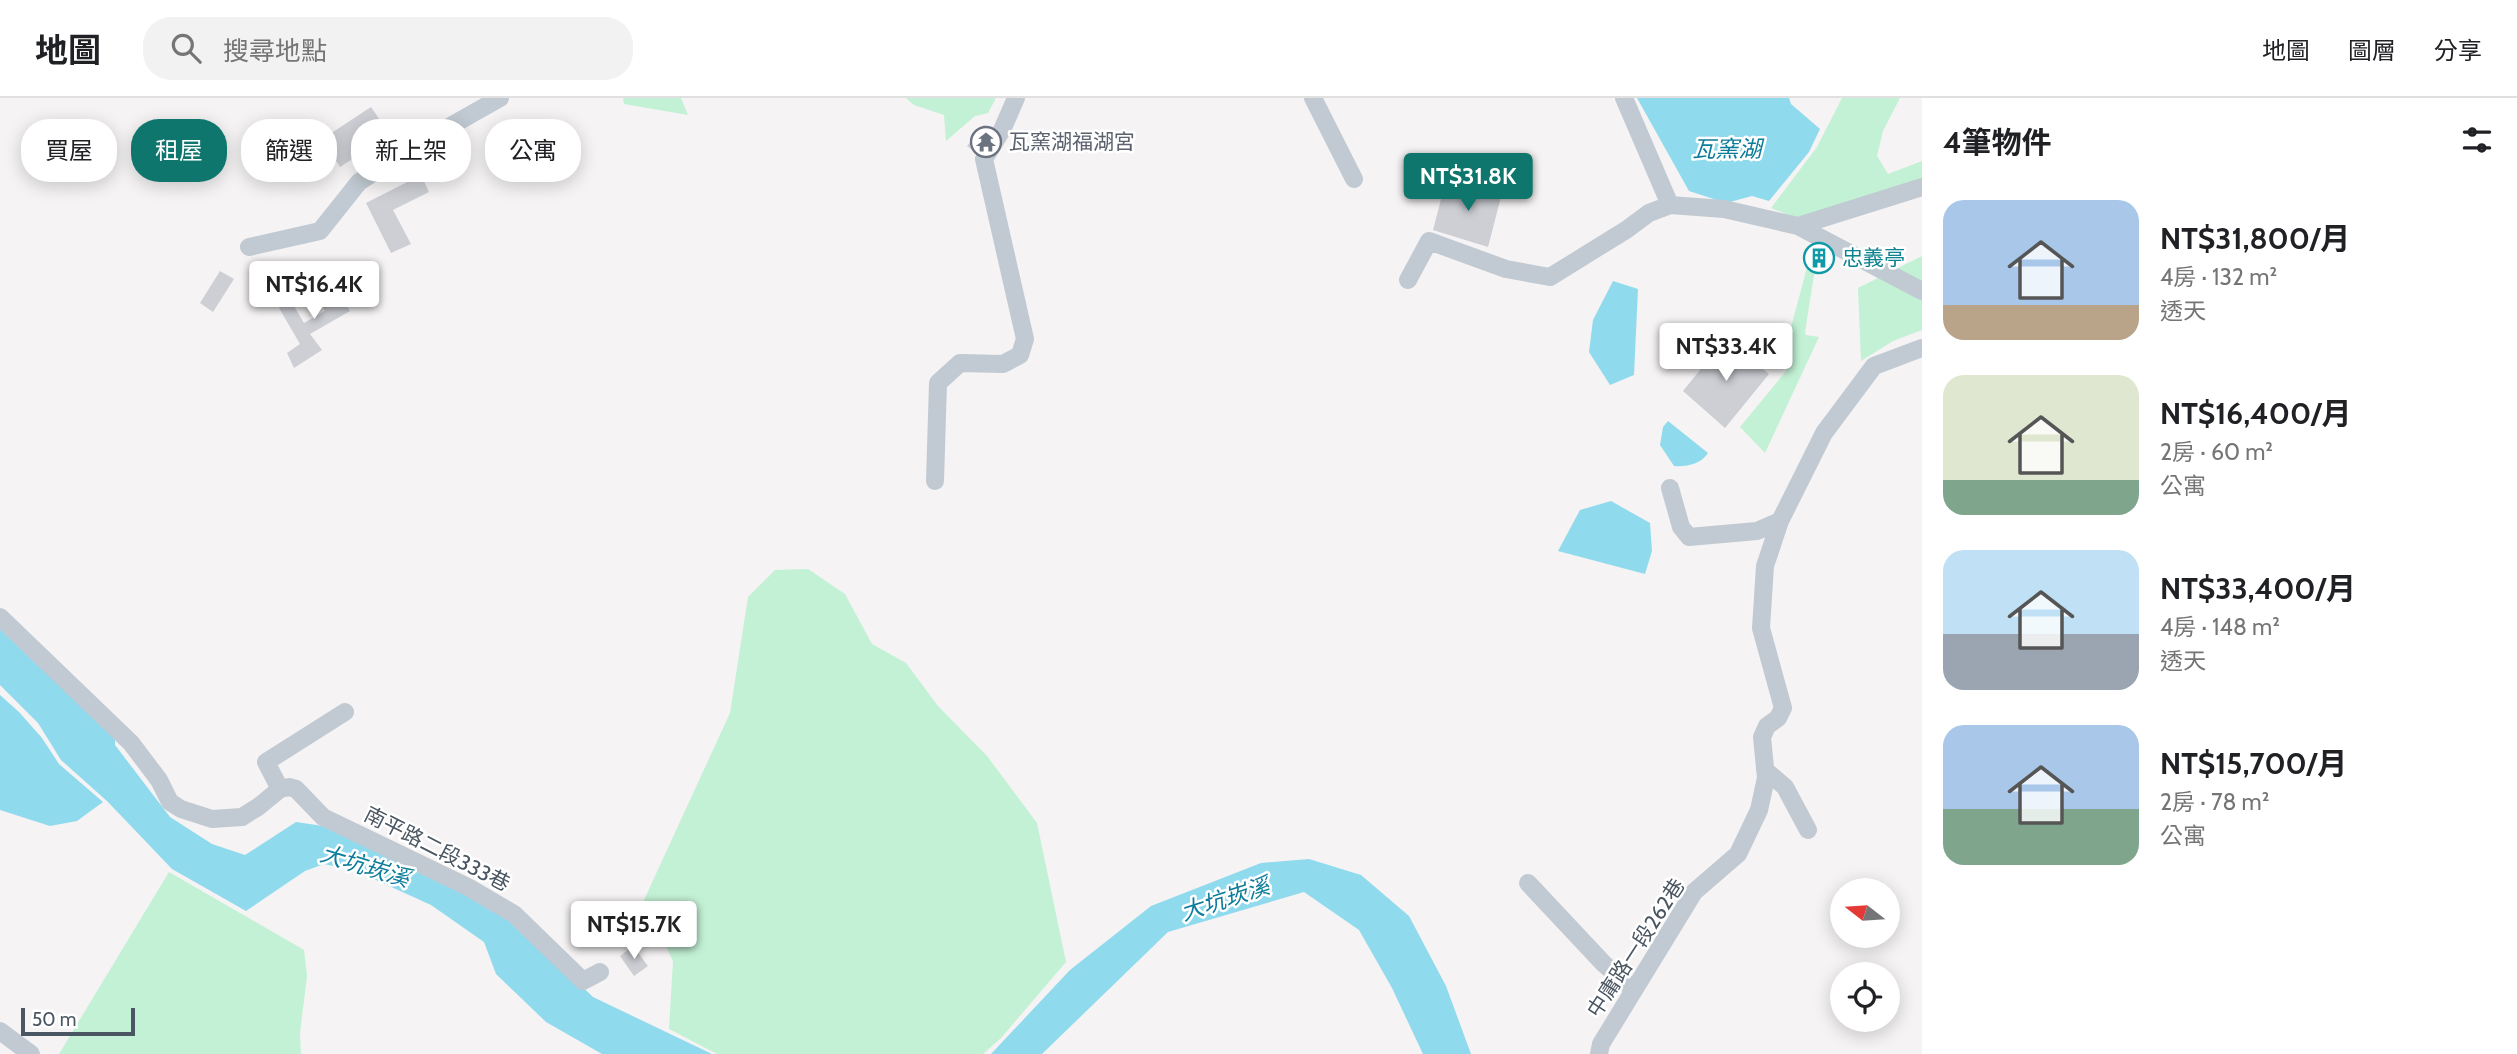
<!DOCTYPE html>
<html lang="zh-TW">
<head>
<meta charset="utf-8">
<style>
	body { margin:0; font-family:Cabin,"Noto Sans TC",sans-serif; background:#f2f2f2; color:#202124; height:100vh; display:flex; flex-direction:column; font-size:26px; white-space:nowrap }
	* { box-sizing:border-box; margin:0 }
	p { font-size:23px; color:#757577 }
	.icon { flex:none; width:38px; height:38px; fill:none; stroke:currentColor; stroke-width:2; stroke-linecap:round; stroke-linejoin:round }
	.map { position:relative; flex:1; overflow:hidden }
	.details { display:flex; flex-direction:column; background:#fff; width:595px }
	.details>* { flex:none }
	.top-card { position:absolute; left:21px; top:21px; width:665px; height:63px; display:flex; gap:14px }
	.needle { width:46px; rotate:287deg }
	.tools { position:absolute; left:1830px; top:780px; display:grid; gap:14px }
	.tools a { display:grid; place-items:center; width:70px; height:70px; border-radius:50%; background:#fff; box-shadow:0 4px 18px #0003; font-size:35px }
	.scale { position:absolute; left:21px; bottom:18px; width:114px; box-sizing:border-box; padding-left:7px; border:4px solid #4a5661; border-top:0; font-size:19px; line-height:24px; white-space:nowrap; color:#4a5661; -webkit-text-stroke:5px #fff; paint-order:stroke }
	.price { position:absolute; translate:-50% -60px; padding:0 16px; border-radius:7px; background:#fff; color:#222; font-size:23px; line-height:46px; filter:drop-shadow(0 2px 4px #0008) }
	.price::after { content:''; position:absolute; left:50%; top:42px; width:21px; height:16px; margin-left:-10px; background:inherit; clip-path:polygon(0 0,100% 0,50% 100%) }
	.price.active { background:#0f766e; color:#fff }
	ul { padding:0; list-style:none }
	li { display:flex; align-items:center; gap:21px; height:175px; padding:0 21px }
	li span { display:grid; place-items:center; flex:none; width:196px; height:140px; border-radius:21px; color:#555 }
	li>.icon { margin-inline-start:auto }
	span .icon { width:84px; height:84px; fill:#fffc; stroke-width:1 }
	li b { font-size:30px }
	h2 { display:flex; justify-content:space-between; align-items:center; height:84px; padding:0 21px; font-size:30px }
	.chip { padding:0 24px; border-radius:28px; background:#fff; box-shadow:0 4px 18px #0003; font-size:24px; line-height:63px }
	.chip.active { background:#0f766e; color:#fff }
	header { display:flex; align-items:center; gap:42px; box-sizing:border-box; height:98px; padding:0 35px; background:#fff; border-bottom:2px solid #e0e0e0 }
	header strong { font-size:33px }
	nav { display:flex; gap:38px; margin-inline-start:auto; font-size:24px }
	.search { width:490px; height:63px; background:#f2f2f2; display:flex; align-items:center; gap:18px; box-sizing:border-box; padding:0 24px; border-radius:28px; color:#757577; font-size:26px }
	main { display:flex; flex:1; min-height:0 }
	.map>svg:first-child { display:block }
	.green { fill:#c3f1d5 }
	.water { fill:#90daee }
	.building { fill:#cdcfd5 }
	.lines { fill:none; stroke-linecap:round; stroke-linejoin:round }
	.minor { stroke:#c1cad2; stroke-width:18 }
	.labels { text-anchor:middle; stroke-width:5; stroke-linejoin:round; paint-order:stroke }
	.worship-label { font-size:21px; fill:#5b616d; stroke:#fff; text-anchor:start }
	.culture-label { font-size:21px; fill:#0d838f; stroke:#fff; text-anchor:start }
	.street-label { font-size:21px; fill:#4a5661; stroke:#fff }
	.water-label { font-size:23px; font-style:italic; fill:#0c7c9b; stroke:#fff }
</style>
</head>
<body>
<header>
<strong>地圖</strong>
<div class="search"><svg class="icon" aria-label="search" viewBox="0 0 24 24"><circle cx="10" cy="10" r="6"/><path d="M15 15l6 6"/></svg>搜尋地點</div>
<nav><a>地圖</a><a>圖層</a><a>分享</a></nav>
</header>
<main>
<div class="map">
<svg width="1922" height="956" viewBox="0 0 1922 956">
	<rect width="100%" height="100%" fill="#f5f3f3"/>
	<path class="green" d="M 623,0 L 681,0 L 688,17 L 624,6 Z
		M 906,0 L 996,0 L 988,15 L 975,18 L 946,43 L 944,17 L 914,7 Z
		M 1842,0 L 1900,0 L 1883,33 L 1877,58 L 1888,76 L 1922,63 L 1922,83 L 1798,121 L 1771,110 L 1817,49 Z
		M 1922,158 L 1922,232 L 1893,243 L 1861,263 L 1858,190 Z
		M 1808,166 L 1821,171 L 1814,177 L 1805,234 L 1806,237 L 1819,239 L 1765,355 L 1740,329 L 1787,272 L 1741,235 L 1747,229 L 1790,233 Z
		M 808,471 L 845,496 L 872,546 L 906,565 L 938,608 L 987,658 L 1037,725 L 1066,864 L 1001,940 L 983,956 L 717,956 L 669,931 L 673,863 L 644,802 L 730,615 L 748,499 L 775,472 Z
		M 169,774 L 304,852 L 307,878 L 300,935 L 301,956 L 59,956 Z"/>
	<path class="water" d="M 1637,0 L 1789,0 L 1791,6 L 1820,31 L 1809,54 L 1769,103 L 1752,98 L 1726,105 L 1689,93 Z
		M 1613,183 L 1638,191 L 1634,277 L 1610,287 L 1589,254 L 1593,222 Z
		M 1668,323 L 1708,355 C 1701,366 1687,369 1674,368 L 1660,347 L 1663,329 Z
		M 1611,403 L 1650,425 L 1652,453 L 1645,476 L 1558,453 L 1580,412 Z
		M 0,530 L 115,639 L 115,647 L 170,719 L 212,746 L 245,757 L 296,724 L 330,729 L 462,791 L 512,821 L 593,899 L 712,956 L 602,956 L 546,924 L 496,876 L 484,844 L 431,807 L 356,773 L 324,766 L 305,773 L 246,813 L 172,771 L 107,703 L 61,662 L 38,625 L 0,587 Z
		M 0,597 L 19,614 L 42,640 L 59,666 L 103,704 L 77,723 L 50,728 L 0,712 Z
		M 1309,761 L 1361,777 L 1409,818 L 1446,888 L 1471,956 L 1423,956 L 1392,890 L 1359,832 L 1304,794 L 1168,834 L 1042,956 L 991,956 L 1070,872 L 1151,808 L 1261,765 Z"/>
	<path class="building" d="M 371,9 L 386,31 L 361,47 L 365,53 L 340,69 L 335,61 L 306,78 L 295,59 Z
		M 984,27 L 990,31 L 975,54 L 967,48 Z
		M 421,77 L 429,94 L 393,112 L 411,146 L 391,155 L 366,105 Z
		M 1446,82 L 1502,95 L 1488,149 L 1433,132 Z
		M 220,173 L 234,181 L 213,214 L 200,205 Z
		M 330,179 L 350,213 L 310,236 L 322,252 L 294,270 L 287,255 L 300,246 L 279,210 L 291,203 L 304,225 L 325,213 L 312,189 Z
		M 1725,241 L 1769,276 L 1725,330 L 1683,293 Z
		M 633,848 L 648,868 L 634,878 L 620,858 Z"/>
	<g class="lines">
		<path class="minor" d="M 1313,0 L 1354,81
			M 1624,0 L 1670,107
			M 1798,128 L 1922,89
			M 249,149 L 320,133 L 359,84 L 417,47 L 500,0
			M 1408,182 L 1429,143 L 1506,171 L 1550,179 L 1626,132 L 1649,115 L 1670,107 L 1724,111 L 1798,128 L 1922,193
			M 935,383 L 938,285 L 960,265 L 1003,266 L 1020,257 L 1025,241 L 984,61 L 1002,32 L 1016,0
			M 1670,390 L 1681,429 L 1689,439 L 1757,433 L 1780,423 L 1824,335 L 1874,268 L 1922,250
			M 0,519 L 131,645 L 159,682 L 170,704 L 181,711 L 212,721 L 242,719 L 258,709 L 280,691 L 289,689 L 296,691 L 323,719 L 468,789 L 514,816 L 583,883 L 600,874
			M 1765,672 L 1785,689 L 1808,732
			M 280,691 L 266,664 L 345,614
			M 1528,785 L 1604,866 L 1634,892
			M 0,933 L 31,956
			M 1599,956 L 1601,946 L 1694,794 L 1738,756 L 1759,712 L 1766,680 L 1762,639 L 1767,628 L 1778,620 L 1783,610 L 1761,530 L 1765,468 L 1780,423"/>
	</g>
	<defs>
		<g id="temple-ring" transform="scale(1.575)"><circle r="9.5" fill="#fff" stroke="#6b7280" stroke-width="1.5"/><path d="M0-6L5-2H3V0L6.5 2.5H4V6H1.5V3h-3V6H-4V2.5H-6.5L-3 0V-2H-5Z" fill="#6b7280"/></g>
		<g id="building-ring" transform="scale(1.575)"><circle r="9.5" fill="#fff" stroke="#0f9aa8" stroke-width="1.5"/><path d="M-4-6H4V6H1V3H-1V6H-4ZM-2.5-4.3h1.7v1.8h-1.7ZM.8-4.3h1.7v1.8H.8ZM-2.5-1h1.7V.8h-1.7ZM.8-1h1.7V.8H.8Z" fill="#0f9aa8"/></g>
	</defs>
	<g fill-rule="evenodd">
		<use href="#temple-ring" x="986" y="44"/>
		<use href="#building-ring" x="1819" y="160"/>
	</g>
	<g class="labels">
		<g class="worship-label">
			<text x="1009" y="51">瓦窯湖福湖宮</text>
		</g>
		<g class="culture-label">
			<text x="1842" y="167">忠義亭</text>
		</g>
		<g class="street-label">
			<text transform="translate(437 751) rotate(27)" y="7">南平路二段333巷</text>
			<text transform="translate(1636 850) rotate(-57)" y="7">中庸路一段262巷</text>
		</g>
		<g class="water-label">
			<text x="1727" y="59">瓦窯湖</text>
			<text transform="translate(365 768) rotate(17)" y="8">大坑崁溪</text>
			<text transform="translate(1225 801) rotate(-18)" y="8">大坑崁溪</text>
		</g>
	</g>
</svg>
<div class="tools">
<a><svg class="needle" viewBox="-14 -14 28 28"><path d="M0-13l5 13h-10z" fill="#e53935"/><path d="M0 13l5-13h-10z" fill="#757577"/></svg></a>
<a><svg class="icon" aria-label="locate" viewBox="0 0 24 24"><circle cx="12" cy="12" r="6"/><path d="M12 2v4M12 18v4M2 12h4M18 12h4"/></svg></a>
</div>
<div class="scale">50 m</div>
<b class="price active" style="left:1468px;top:115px">NT$31.8K</b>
<b class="price" style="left:314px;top:223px">NT$16.4K</b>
<b class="price" style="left:1726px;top:285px">NT$33.4K</b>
<b class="price" style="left:634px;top:863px">NT$15.7K</b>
<div class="top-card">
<a class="chip">買屋</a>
<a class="chip active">租屋</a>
<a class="chip">篩選</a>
<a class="chip">新上架</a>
<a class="chip">公寓</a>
</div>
</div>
<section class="details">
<h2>4筆物件<svg class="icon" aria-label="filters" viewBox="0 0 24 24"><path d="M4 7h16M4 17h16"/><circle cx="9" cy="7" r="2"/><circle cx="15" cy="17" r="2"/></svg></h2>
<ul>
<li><span style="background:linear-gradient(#a9c7e8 75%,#b9a48a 0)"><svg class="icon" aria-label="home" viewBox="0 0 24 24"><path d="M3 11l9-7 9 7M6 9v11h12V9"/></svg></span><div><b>NT$31,800/月</b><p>4房 · 132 m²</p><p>透天</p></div></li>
<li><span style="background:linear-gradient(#dfe7d0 75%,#7fa58c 0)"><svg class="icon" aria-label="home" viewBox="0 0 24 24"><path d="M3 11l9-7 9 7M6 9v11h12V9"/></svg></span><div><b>NT$16,400/月</b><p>2房 · 60 m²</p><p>公寓</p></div></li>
<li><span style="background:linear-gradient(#bfe0f5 60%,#9aa5b1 0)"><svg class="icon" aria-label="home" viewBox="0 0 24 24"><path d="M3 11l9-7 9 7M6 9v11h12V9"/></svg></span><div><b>NT$33,400/月</b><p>4房 · 148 m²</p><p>透天</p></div></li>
<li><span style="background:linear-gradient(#a9c7e8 60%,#7fa58c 0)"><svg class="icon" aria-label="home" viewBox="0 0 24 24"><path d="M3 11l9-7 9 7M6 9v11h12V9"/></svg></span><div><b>NT$15,700/月</b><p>2房 · 78 m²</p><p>公寓</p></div></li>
</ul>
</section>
</main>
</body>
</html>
